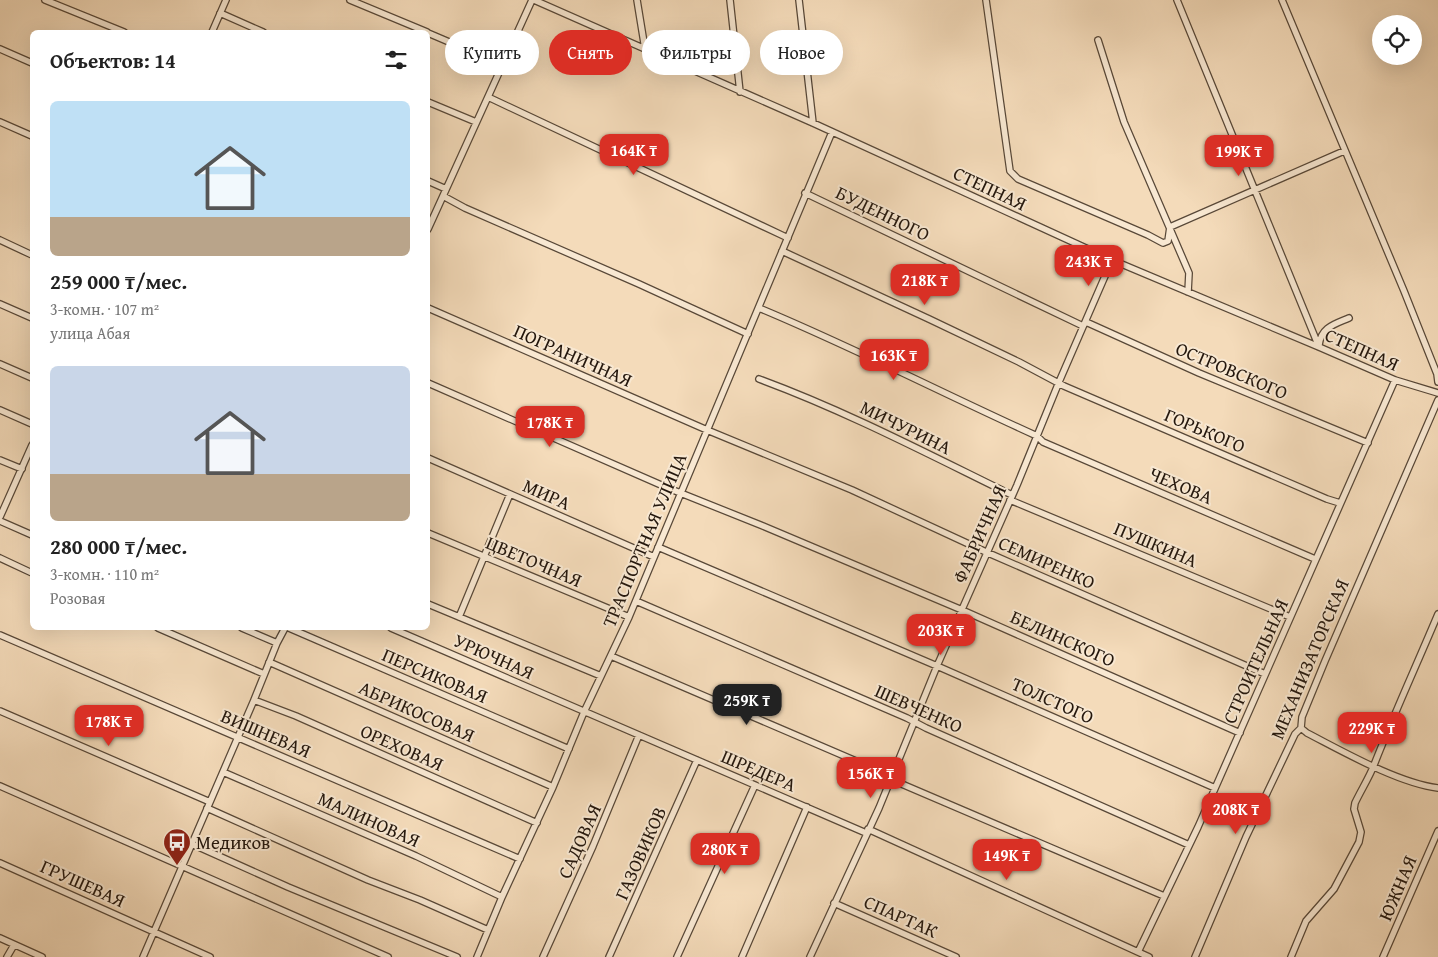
<!DOCTYPE html>
<html lang="ru">
<head>
<meta charset="utf-8">
<style>
	body { margin:0; font-family:"Gentium Book Plus",serif; background:#f6f6f6; color:#222; height:100vh; display:flex; flex-direction:column; font-size:19px; white-space:nowrap }
	* { box-sizing:border-box; margin:0 }
	p { font-size:16px; color:#767676 }
	.icon { flex:none; width:28px; height:28px; fill:none; stroke:currentColor; stroke-width:2; stroke-linecap:round; stroke-linejoin:round }
	.map { position:relative; flex:1; overflow:hidden }
	.panel { position:absolute; left:30px; top:30px; width:400px; height:600px; display:flex; flex-direction:column; background:#fff; border-radius:8px; box-shadow:0 5px 20px #0002 }
	.panel>* { flex:none }
	.guide { position:absolute; left:445px; top:30px; width:475px; height:45px; display:flex; gap:10px }
	.controls { position:absolute; left:1372px; top:15px; display:grid; gap:10px }
	.controls a { display:grid; place-items:center; width:50px; height:50px; border-radius:50%; background:#fff; box-shadow:0 5px 20px #0002; font-size:25px }
	.price { position:absolute; translate:-50% -42px; padding:0 11px; border-radius:10px; background:#d93025; color:#fff; font-size:16px; line-height:32px; filter:drop-shadow(0 1px 2px #0008) }
	.price::after { content:''; position:absolute; left:50%; top:30px; width:15px; height:11px; margin-left:-8px; background:inherit; clip-path:polygon(0 0,100% 0,50% 100%) }
	.price.on { background:#222; color:#fff }
	ul { padding:0; list-style:none }
	li { display:grid; align-content:center; gap:10px; height:265px; padding:0 20px }
	li span { display:grid; place-items:center; height:155px; border-radius:8px; color:#555 }
	li>.icon { margin-inline-start:auto }
	span .icon { width:90px; height:90px; fill:#fffc; stroke-width:1 }
	li b { font-size:21px }
	h2 { display:flex; justify-content:space-between; align-items:center; height:60px; padding:0 20px; font-size:21px }
	.pill { padding:0 18px; border-radius:22px; background:#fff; box-shadow:0 5px 20px #0002; font-size:18px; line-height:45px }
	.pill.on { background:#d93025; color:#fff }
	.map>svg:first-child { display:block }
	.lines { fill:none; stroke-linecap:round; stroke-linejoin:round }
	.street-casing { stroke:#584838; stroke-width:8 }
	.street { stroke:#f8e8d2; stroke-width:5.5 }
	.labels { text-anchor:middle; stroke-width:4; stroke-linejoin:round; paint-order:stroke }
	.street-label { font-size:19px; fill:#24170d; stroke:#f8e8d2 }
	.poi-label { font-size:19px; fill:#24170d; stroke:#f8e8d2; text-anchor:start }
</style>
</head>
<body>
<div class="map">
<svg width="1438" height="957" viewBox="0 0 1438 957">
	<rect width="100%" height="100%" fill="#f4dbba"/>
	<filter id="stains"><feTurbulence type="fractalNoise" baseFrequency=".004" numOctaves="4"/><feColorMatrix values="0 0 0 0 .2 0 0 0 0 .09 0 0 0 0 .02 0 0 0 .5 -.17"/></filter>
	<radialGradient id="worn" r=".72"><stop offset=".6" stop-color="#630" stop-opacity="0"/><stop offset="1" stop-color="#630" stop-opacity=".3"/></radialGradient>
	<g class="lines">
		<g class="street-casing">
			<path id="street" d="M 45,0 L 124,32
				M 350,0 L 427,32
				M 534,0 L 813,123 L 1112,260 L 1319,347 L 1395,380 L 1438,393
				M 637,0 L 645,49
				M 730,0 L 740,92
				M 799,0 L 813,123
				M 986,0 L 1010,171 L 1018,179 L 1148,235 L 1163,243 L 1168,241 L 1170,227 L 1344,151
				M 1177,0 L 1319,347
				M 1282,0 L 1404,291 L 1437,374 L 1438,382
				M 220,13 L 263,32
				M 212,32 L 226,0
				M 428,33 L 503,65
				M 1098,40 L 1124,122 L 1189,273 L 1188,292
				M 0,49 L 32,63
				M 488,97 L 788,238
				M 428,102 L 476,122
				M 0,122 L 32,136
				M 428,181 L 446,189
				M 805,193 L 1083,326
				M 443,196 L 465,208 L 639,284 L 748,334
				M 428,229 L 532,0
				M 0,240 L 32,255
				M 782,251 L 929,319 L 1019,362 L 1064,386 L 1327,499 L 1340,503
				M 0,304 L 32,318
				M 428,308 L 707,430 L 852,490 L 986,552 L 1265,674
				M 759,308 C 853,347 944,394 1037,436 L 1043,442 L 1315,559
				M 1086,322 L 1199,373 L 1368,443
				M 1319,345 C 1321,327 1335,324 1349,318
				M 0,364 L 32,378
				M 759,379 C 846,411 928,454 1012,495
				M 428,383 L 668,488 L 763,526 L 962,610 L 1240,733
				M 0,410 L 32,424
				M 428,458 L 654,557
				M 0,460 L 22,469
				M 1010,500 L 1290,617
				M 0,517 L 32,445
				M 0,521 L 32,535
				M 428,533 L 629,617
				M 658,547 L 937,666 L 1215,788
				M 0,558 L 32,573
				M 636,601 L 907,718 L 926,728 L 1189,845
				M 428,604 L 601,676
				M 459,617 L 510,494
				M 158,628 L 264,674
				M 242,628 L 277,643
				M 289,628 L 569,749
				M 391,628 L 866,833
				M 0,635 L 520,859
				M 611,656 L 891,776
				M 269,662 L 553,787
				M 254,700 L 296,716 L 537,823
				M 0,711 L 210,802
				M 1301,728 L 1307,733 C 1344,752 1398,783 1438,788
				M 223,772 L 416,856 L 502,897
				M 890,779 L 1164,896
				M 0,786 L 388,957
				M 207,808 L 368,880 L 420,900 L 488,930
				M 868,829 L 1149,957
				M 192,844 L 288,887 L 457,957
				M 0,863 L 210,957
				M 834,903 L 956,957
				M 0,938 L 42,957
				M 1138,952 L 1198,827 L 1395,380
				M 7,957 L 14,945
				M 143,957 L 254,700 L 277,643 L 285,628
				M 477,957 L 502,897 L 553,787 L 584,712 L 629,617 L 832,132
				M 543,957 L 593,846 L 639,735
				M 609,957 L 697,760
				M 677,957 L 755,785
				M 742,957 L 807,807
				M 810,957 L 879,808 L 937,666 L 1017,485 L 1059,382 L 1112,260
				M 1195,957 L 1246,837 L 1295,734 L 1301,728 L 1302,717 L 1325,661 L 1438,400
				M 1291,957 L 1306,921 L 1334,889 L 1359,842 L 1361,832 L 1354,809 L 1355,803 C 1361,790 1369,778 1374,765 C 1394,714 1417,664 1438,614
				M 1383,957 L 1438,831"/>
		</g>
		<use href="#street" class="street"/>
	</g>
	<defs>
		<g id="bus-pin" transform="scale(1.4375)"><path d="M0 17L-7.5 6A9.5 9.5 0 1 1 7.5 6Z" fill="#8f2418" stroke="#f8e8d2"/><path d="M-5-6H5V4H4V6H2V4H-2V6H-4V4H-5ZM-3.5-4V0h7V-4ZM-3.5 1.2v1.5H-2V1.2ZM2 1.2v1.5H3.5V1.2Z" fill="#fff"/></g>
	</defs>
	<g fill-rule="evenodd">
		<use href="#bus-pin" x="177" y="842"/>
	</g>
	<g class="labels">
		<g class="street-label">
			<text transform="translate(990 188) rotate(25)" y="7">СТЕПНАЯ</text>
			<text transform="translate(883 213) rotate(26)" y="7">БУДЕННОГО</text>
			<text transform="translate(1362 349) rotate(24)" y="7">СТЕПНАЯ</text>
			<text transform="translate(573 355) rotate(24)" y="7">ПОГРАНИЧНАЯ</text>
			<text transform="translate(1232 370) rotate(23)" y="7">ОСТРОВСКОГО</text>
			<text transform="translate(906 427) rotate(26)" y="7">МИЧУРИНА</text>
			<text transform="translate(1205 430) rotate(23)" y="7">ГОРЬКОГО</text>
			<text transform="translate(1181 485) rotate(23)" y="7">ЧЕХОВА</text>
			<text transform="translate(547 494) rotate(24)" y="7">МИРА</text>
			<text transform="translate(979 534) rotate(-66)" y="7">ФАБРИЧНАЯ</text>
			<text transform="translate(644 540) rotate(-67)" y="7">ТРАСПОРТНАЯ УЛИЦА</text>
			<text transform="translate(1156 544) rotate(23)" y="7">ПУШКИНА</text>
			<text transform="translate(534 561) rotate(23)" y="7">ЦВЕТОЧНАЯ</text>
			<text transform="translate(1047 562) rotate(24)" y="7">СЕМИРЕНКО</text>
			<text transform="translate(1063 638) rotate(24)" y="7">БЕЛИНСКОГО</text>
			<text transform="translate(494 656) rotate(24)" y="7">УРЮЧНАЯ</text>
			<text transform="translate(1309 659) rotate(-67)" y="7">МЕХАНИЗАТОРСКАЯ</text>
			<text transform="translate(1255 661) rotate(-66)" y="7">СТРОИТЕЛЬНАЯ</text>
			<text transform="translate(435 675) rotate(23)" y="7">ПЕРСИКОВАЯ</text>
			<text transform="translate(1053 700) rotate(24)" y="7">ТОЛСТОГО</text>
			<text transform="translate(919 708) rotate(24)" y="7">ШЕВЧЕНКО</text>
			<text transform="translate(417 711) rotate(24)" y="7">АБРИКОСОВАЯ</text>
			<text transform="translate(266 733) rotate(23)" y="7">ВИШНЕВАЯ</text>
			<text transform="translate(402 747) rotate(24)" y="7">ОРЕХОВАЯ</text>
			<text transform="translate(759 770) rotate(23)" y="7">ШРЕДЕРА</text>
			<text transform="translate(369 819) rotate(24)" y="7">МАЛИНОВАЯ</text>
			<text transform="translate(579 841) rotate(-66)" y="7">САДОВАЯ</text>
			<text transform="translate(640 853) rotate(-66)" y="7">ГАЗОВИКОВ</text>
			<text transform="translate(83 883) rotate(24)" y="7">ГРУШЕВАЯ</text>
			<text transform="translate(1397 888) rotate(-67)" y="7">ЮЖНАЯ</text>
			<text transform="translate(901 916) rotate(24)" y="7">СПАРТАК</text>
		</g>
		<g class="poi-label">
			<text x="196" y="849">Медиков</text>
		</g>
	</g>
	<rect width="100%" height="100%" filter="url(#stains)"/>
	<rect width="100%" height="100%" fill="url(#worn)"/>
</svg>
<div class="controls">
<a><svg class="icon" aria-label="locate" viewBox="0 0 24 24"><circle cx="12" cy="12" r="6"/><path d="M12 2v4M12 18v4M2 12h4M18 12h4"/></svg></a>
</div>
<b class="price" style="left:634px;top:176px">164K ₸</b>
<b class="price" style="left:1239px;top:177px">199K ₸</b>
<b class="price" style="left:1089px;top:287px">243K ₸</b>
<b class="price" style="left:925px;top:306px">218K ₸</b>
<b class="price" style="left:894px;top:381px">163K ₸</b>
<b class="price" style="left:550px;top:448px">178K ₸</b>
<b class="price" style="left:941px;top:656px">203K ₸</b>
<b class="price on" style="left:747px;top:726px">259K ₸</b>
<b class="price" style="left:109px;top:747px">178K ₸</b>
<b class="price" style="left:1372px;top:754px">229K ₸</b>
<b class="price" style="left:871px;top:799px">156K ₸</b>
<b class="price" style="left:1236px;top:835px">208K ₸</b>
<b class="price" style="left:725px;top:875px">280K ₸</b>
<b class="price" style="left:1007px;top:881px">149K ₸</b>
<div class="guide">
<a class="pill">Купить</a>
<a class="pill on">Снять</a>
<a class="pill">Фильтры</a>
<a class="pill">Новое</a>
</div>
<section class="panel">
<h2>Объектов: 14<svg class="icon" aria-label="filters" viewBox="0 0 24 24"><path d="M4 7h16M4 17h16"/><circle cx="9" cy="7" r="2"/><circle cx="15" cy="17" r="2"/></svg></h2>
<ul>
<li><span style="background:linear-gradient(#bfe0f5 75%,#b9a48a 0)"><svg class="icon" aria-label="home" viewBox="0 0 24 24"><path d="M3 11l9-7 9 7M6 9v11h12V9"/></svg></span><div><b>259 000 ₸/мес.</b><p>3-комн. · 107 m²</p><p>улица Абая</p></div></li>
<li><span style="background:linear-gradient(#c9d6e8 70%,#b9a48a 0)"><svg class="icon" aria-label="home" viewBox="0 0 24 24"><path d="M3 11l9-7 9 7M6 9v11h12V9"/></svg></span><div><b>280 000 ₸/мес.</b><p>3-комн. · 110 m²</p><p>Розовая</p></div></li>
</ul>
</section>
</div>
</body>
</html>
